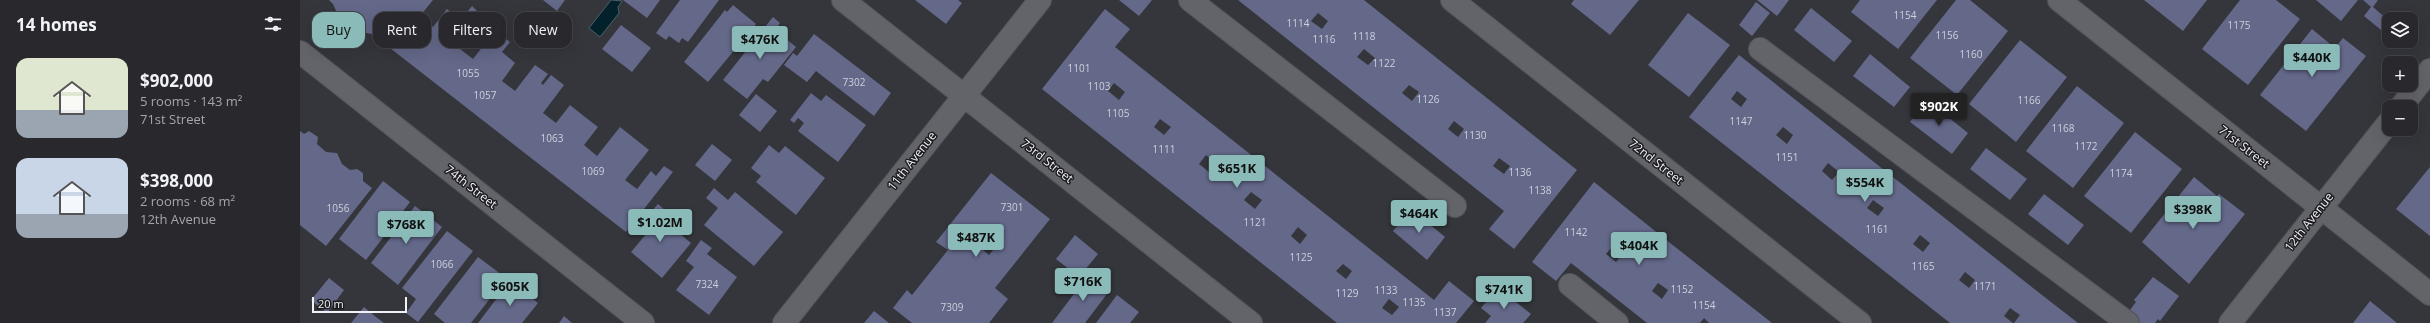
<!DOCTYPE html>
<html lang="en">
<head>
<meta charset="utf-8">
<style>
	body { margin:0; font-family:"Open Sans",sans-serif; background:#343439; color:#f1f3f6; height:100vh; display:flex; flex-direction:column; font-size:15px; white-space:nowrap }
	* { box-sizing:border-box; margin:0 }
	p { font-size:13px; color:#a5a6aa }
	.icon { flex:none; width:22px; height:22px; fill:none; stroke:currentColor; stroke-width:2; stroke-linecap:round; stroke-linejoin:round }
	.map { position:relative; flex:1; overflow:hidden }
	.details { display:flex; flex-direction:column; background:#28282d; width:300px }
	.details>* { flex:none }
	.guide { position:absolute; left:12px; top:12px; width:380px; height:36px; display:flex; gap:8px }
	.buttons { position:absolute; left:2082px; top:12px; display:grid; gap:8px }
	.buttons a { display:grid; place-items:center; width:36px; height:36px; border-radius:8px; background:#28282d; box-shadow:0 4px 16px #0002,0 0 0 1px #444449; font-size:20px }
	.scale { position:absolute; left:12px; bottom:10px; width:95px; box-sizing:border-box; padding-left:4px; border:2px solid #f1f2f6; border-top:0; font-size:11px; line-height:14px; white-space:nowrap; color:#f1f2f6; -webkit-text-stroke:3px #1d1d20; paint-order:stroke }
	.price { position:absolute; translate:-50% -34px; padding:0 9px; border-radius:4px; background:#8bbbb9; color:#111; font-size:13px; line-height:26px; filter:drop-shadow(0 1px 2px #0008) }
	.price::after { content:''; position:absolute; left:50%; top:24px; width:12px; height:9px; margin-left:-6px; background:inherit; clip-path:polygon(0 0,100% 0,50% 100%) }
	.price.selected { background:#222; color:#fff }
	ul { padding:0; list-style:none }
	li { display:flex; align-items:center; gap:12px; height:100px; padding:0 16px }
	li span { display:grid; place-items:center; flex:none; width:112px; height:80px; border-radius:12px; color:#555 }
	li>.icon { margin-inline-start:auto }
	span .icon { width:48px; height:48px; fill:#fffc; stroke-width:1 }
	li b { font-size:17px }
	h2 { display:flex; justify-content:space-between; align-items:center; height:48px; padding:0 16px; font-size:17px }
	.pill { padding:0 14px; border-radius:12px; background:#28282d; box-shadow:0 4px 16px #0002,0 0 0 1px #444449; font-size:14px; line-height:36px }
	.pill.selected { background:#8bbbb9; color:#111 }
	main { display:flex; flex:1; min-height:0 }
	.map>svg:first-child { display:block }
	.water { fill:#03212b; stroke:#4a6068 }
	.building { fill:#646889; fill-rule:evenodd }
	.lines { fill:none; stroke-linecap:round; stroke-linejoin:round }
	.minor-casing { stroke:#53545a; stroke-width:24 }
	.minor { stroke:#63646a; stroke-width:22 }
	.labels { text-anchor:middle; stroke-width:3; stroke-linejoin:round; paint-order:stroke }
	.number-label { font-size:10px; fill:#ced0db }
	.street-label { font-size:12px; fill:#f1f2f6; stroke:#1d1d20 }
</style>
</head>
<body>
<main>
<section class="details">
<h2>14 homes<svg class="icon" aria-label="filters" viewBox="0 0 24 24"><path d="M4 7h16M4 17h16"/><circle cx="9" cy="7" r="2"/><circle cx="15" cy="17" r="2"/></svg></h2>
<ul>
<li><span style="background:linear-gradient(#dfe7d0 65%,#9aa5b1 0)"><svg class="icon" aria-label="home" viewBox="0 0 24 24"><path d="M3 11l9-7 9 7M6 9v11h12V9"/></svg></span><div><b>$902,000</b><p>5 rooms · 143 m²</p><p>71st Street</p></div></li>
<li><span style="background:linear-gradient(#c9d6e8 70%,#9aa5b1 0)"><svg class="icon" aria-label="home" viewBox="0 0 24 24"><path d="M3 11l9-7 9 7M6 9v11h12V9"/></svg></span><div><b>$398,000</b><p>2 rooms · 68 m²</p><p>12th Avenue</p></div></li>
</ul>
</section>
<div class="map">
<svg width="2130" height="323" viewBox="0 0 2130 323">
	<rect width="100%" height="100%" fill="#35363c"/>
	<path class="water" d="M 311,0 L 322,1 L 318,7 L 319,13 L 300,37 L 289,28 Z"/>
	<path class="building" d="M 29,0 L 133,0 L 120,16 L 133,27 L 147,9 L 161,20 L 172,6 L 178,12 L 168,25 L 175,31 L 160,49 L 173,59 L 187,41 L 195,46 L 202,36 L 210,42 L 202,52 L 215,63 L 202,81 L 215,91 L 235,65 L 248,74 L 241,83 L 243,85 L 251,75 L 264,85 L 243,113 L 256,123 L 270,105 L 285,117 L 298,127 L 284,145 L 297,156 L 320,127 L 349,150 L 325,180 L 337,189 L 351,171 L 356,176 L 364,166 L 373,172 L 326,232 L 72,34 L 60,32 L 56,21 L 48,15 L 37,13 L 33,4 Z
		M 243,0 L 265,0 L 257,11 Z
		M 323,0 L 360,0 L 347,18 Z
		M 380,0 L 419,0 L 388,42 L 382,38 L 379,43 L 369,36 L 366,40 L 356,33 Z
		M 615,0 L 658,0 L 662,3 L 646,24 Z
		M 819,0 L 852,0 L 839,16 Z
		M 938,0 L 1064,0 L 1277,170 L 1214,249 L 1189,229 L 1204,211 ZM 1018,13 L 1028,21 L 1022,29 L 1011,21 ZM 1064,49 L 1075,58 L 1068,65 L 1057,57 ZM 1109,85 L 1119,92 L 1112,101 L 1102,93 ZM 1154,121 L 1164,129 L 1158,137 L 1148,129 ZM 1199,158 L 1210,166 L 1204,174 L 1193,166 Z
		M 1274,0 L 1339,0 L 1310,35 L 1271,4 Z
		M 1457,0 L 1489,0 L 1477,16 Z
		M 1560,0 L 1637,0 L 1598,49 L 1551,12 Z
		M 1656,0 L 1670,0 L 1708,31 L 1657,95 L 1610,58 Z
		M 1844,0 L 1907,0 L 1883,31 Z
		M 1940,0 L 1976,0 L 2000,19 L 1948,85 L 1902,49 Z
		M 2016,0 L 2058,0 L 2041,21 Z
		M 2063,0 L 2078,0 L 2073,7 L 2089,21 L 2089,30 L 2086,34 L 2064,16 L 2071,7 Z
		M 1456,2 L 1470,13 L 1452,36 L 1439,25 Z
		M 433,5 L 456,24 L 408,82 L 384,62 L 425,10 L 427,12 Z
		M 1511,8 L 1552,41 L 1534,62 L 1494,30 Z
		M 805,9 L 830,29 L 815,47 L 1066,246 L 1134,300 L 1149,281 L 1174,301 L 1156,323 L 1037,323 L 742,89 ZM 814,83 L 825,92 L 819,100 L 808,91 ZM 860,119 L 871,127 L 864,135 L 854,127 ZM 906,155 L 916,164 L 909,172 L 899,164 ZM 951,192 L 962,200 L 955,209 L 944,200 ZM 998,227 L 1007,235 L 1000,244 L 991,236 ZM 1043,264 L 1052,271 L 1046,279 L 1036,271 ZM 1089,299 L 1099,307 L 1092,315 L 1082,308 Z
		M 1388,13 L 1430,45 L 1389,97 L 1348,65 Z
		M 473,17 L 480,23 L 475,30 L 496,47 L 468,82 L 463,79 L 447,99 L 423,80 Z
		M 321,25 L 351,48 L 332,72 L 302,49 Z
		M 2012,29 L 2035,48 L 2043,38 L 2066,56 L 2006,131 L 1960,95 Z
		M 514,34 L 591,93 L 574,116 L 516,71 L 507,82 L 484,65 L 493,53 L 497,56 Z
		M 1720,40 L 1767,77 L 1716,142 L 1669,104 Z
		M 1570,54 L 1610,87 L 1594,107 L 1553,76 Z
		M 1439,55 L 1733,288 L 1778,323 L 1714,323 L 1720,315 L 1710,308 L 1704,316 L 1713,323 L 1650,323 L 1389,117 ZM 1437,91 L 1447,99 L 1441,107 L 1431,99 ZM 1483,127 L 1493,135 L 1487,144 L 1476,135 ZM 1528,163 L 1539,172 L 1532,180 L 1522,171 ZM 1573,200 L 1584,208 L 1578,216 L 1567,208 ZM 1620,235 L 1630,243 L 1623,252 L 1613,244 ZM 1665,272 L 1675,280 L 1669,288 L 1659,280 Z
		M 1777,86 L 1824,123 L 1773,188 L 1726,151 Z
		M 511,93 L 521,101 L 526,95 L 566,125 L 538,162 L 498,131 L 504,123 L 498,118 L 494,123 L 490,120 Z
		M 456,94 L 477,111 L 460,132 L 439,115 Z
		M 1627,100 L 1668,133 L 1652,154 L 1610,122 Z
		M 0,131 L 4,134 L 9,131 L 18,137 L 17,144 L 26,152 L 37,153 L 42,164 L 50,170 L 57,169 L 63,173 L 63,181 L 72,188 L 26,246 L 0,225 Z
		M 1835,132 L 1882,169 L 1831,233 L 1784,196 Z
		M 412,144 L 432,160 L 415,181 L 395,165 Z
		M 469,145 L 479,153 L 485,146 L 525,178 L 496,215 L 456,182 L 461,176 L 451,168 Z
		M 1686,148 L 1727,179 L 1710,200 L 1670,169 Z
		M 2130,167 L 2130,236 L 2096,209 Z
		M 691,173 L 750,219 L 695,288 L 708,299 L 689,323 L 612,323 L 593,308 L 607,290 L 612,295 L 648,250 L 636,242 ZM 687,234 L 699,243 L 689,255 L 678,246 Z
		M 1894,177 L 1917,196 L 1919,194 L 1945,214 L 1889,284 L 1842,242 Z
		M 83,181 L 110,202 L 66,260 L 39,239 Z
		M 1294,182 L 1365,239 L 1472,323 L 1409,323 L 1404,318 L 1400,323 L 1347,323 L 1271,263 L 1256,281 L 1232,262 ZM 1313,246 L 1323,253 L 1316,262 L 1306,254 ZM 1358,283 L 1368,290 L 1362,299 L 1352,291 Z
		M 414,188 L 428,200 L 435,192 L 483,232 L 454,266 L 404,225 L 418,208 L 406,198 Z
		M 1744,194 L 1784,225 L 1768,245 L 1728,214 Z
		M 358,204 L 367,212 L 361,218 L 391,243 L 362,278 L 331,252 L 348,232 L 340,225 Z
		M 115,206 L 142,227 L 98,285 L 71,263 Z
		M 1111,209 L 1145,237 L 1127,260 L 1093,231 Z
		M 147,231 L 173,251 L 118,322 L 106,313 L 116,299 L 102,288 Z
		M 775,235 L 798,254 L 779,277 L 756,259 Z
		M 401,240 L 412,248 L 407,254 L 437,277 L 409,315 L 376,290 L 394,267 L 386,261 Z
		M 178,257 L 206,278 L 171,323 L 145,323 L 134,314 Z
		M 789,274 L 810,290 L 785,323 L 752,323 Z
		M 1853,277 L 1879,296 L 1860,321 L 1858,319 L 1855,323 L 1840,323 L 1827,314 L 1836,302 L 1834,300 Z
		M 29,278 L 44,290 L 27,313 L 11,300 Z
		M 210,281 L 238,303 L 222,323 L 178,323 Z
		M 1198,288 L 1231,314 L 1223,323 L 1185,323 L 1191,316 L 1181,308 Z
		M 817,295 L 839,312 L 830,323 L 796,323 Z
		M 2070,301 L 2097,323 L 2053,323 Z
		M 64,307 L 76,317 L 84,323 L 51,323 Z
		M 574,311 L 589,323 L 564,323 Z
		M 264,316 L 272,323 L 259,323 Z"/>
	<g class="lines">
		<g class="minor-casing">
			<path id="minor" d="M 543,0 L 951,323
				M 890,0 L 1155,206
				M 1152,0 L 1560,323
				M 1759,0 L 2130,294
				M 1460,49 L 1828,323
				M 0,52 L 343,323
				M 2101,107 L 2130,70
				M 1270,285 L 1317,323
				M 484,323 L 740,0
				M 1930,323 L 2089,122"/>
		</g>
		<use href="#minor" class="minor"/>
	</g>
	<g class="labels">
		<g class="number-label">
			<text x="1605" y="19">1154</text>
			<text x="998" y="27">1114</text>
			<text x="1939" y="29">1175</text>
			<text x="1647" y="39">1156</text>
			<text x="1064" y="40">1118</text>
			<text x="1024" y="43">1116</text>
			<text x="1671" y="58">1160</text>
			<text x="1084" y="67">1122</text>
			<text x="779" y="72">1101</text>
			<text x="168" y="77">1055</text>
			<text x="554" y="86">7302</text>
			<text x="799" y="90">1103</text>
			<text x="185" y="99">1057</text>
			<text x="1128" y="103">1126</text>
			<text x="1729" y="104">1166</text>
			<text x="818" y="117">1105</text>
			<text x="1441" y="125">1147</text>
			<text x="1763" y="132">1168</text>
			<text x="1175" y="139">1130</text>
			<text x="252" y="142">1063</text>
			<text x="1786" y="150">1172</text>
			<text x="864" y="153">1111</text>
			<text x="1487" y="161">1151</text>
			<text x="293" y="175">1069</text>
			<text x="1220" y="176">1136</text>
			<text x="1821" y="177">1174</text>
			<text x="1240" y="194">1138</text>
			<text x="712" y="211">7301</text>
			<text x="38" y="212">1056</text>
			<text x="955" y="226">1121</text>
			<text x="1577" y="233">1161</text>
			<text x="1276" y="236">1142</text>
			<text x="1001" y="261">1125</text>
			<text x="142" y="268">1066</text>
			<text x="1623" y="270">1165</text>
			<text x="407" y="288">7324</text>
			<text x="1685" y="290">1171</text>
			<text x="1382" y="293">1152</text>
			<text x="1086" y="294">1133</text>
			<text x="1047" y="297">1129</text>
			<text x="1114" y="306">1135</text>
			<text x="1404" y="309">1154</text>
			<text x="652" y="311">7309</text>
			<text x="1145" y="316">1137</text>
		</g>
		<g class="street-label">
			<text transform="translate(1944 147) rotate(38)" y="4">71st Street</text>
			<text transform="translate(612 161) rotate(-52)" y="4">11th Avenue</text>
			<text transform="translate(747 161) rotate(38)" y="4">73rd Street</text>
			<text transform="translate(1356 162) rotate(38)" y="4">72nd Street</text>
			<text transform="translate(171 187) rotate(38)" y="4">74th Street</text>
			<text transform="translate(2009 222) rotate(-52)" y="4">12th Avenue</text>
		</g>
	</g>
</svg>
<div class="buttons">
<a><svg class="icon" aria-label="layers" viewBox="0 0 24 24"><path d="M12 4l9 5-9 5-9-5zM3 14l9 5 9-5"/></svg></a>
<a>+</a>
<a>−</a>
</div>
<div class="scale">20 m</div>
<b class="price" style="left:460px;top:60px">$476K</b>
<b class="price" style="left:2012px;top:78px">$440K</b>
<b class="price selected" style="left:1639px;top:127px">$902K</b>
<b class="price" style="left:937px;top:189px">$651K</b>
<b class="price" style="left:1565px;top:203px">$554K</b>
<b class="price" style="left:1893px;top:230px">$398K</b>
<b class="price" style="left:1119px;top:234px">$464K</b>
<b class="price" style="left:360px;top:243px">$1.02M</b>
<b class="price" style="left:106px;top:245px">$768K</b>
<b class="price" style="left:676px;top:258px">$487K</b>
<b class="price" style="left:1339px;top:266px">$404K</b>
<b class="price" style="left:783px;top:302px">$716K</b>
<b class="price" style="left:210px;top:307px">$605K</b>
<b class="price" style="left:1204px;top:310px">$741K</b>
<div class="guide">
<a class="pill selected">Buy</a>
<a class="pill">Rent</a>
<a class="pill">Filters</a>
<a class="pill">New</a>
</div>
</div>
</main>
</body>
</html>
